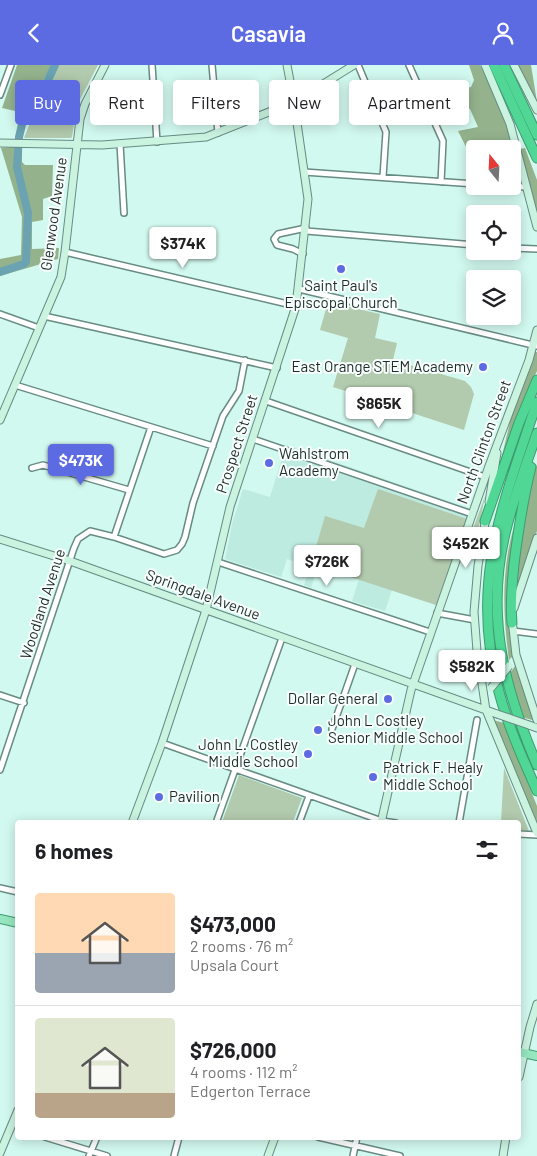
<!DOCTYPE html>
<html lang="en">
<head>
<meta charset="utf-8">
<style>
	body { margin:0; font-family:Barlow,sans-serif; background:#f6f6f6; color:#202124; height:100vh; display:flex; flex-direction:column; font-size:19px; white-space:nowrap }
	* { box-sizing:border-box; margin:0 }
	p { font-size:16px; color:#757577 }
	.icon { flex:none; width:28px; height:28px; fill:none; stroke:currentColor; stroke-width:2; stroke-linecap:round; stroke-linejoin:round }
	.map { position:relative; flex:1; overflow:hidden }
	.side { position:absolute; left:15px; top:755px; width:506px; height:320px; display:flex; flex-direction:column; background:#fff; border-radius:5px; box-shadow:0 2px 12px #0003 }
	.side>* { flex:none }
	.top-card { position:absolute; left:15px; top:15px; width:508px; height:45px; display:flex; gap:10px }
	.needle { width:32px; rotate:342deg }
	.tools { position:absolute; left:466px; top:75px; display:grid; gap:10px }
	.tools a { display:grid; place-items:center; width:55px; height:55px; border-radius:5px; background:#fff; box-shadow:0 2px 12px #0003; font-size:25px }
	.price { position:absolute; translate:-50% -42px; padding:0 11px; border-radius:5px; background:#fff; color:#222; font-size:16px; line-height:32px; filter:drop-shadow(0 1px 2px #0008) }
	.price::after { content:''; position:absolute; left:50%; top:30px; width:15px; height:11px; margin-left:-8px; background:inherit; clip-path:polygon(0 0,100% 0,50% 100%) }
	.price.current { background:#5d6be3; color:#fff }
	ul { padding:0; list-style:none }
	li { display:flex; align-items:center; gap:15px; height:125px; padding:0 20px }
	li+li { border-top:1px solid #e0e0e0 }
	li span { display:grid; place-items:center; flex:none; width:140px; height:100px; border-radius:5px; color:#555 }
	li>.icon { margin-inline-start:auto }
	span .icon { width:60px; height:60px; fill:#fffc; stroke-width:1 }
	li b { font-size:21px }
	h2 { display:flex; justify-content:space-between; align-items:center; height:60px; padding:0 20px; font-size:21px }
	.pill { padding:0 18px; border-radius:5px; background:#fff; box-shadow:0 2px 12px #0003; font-size:18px; line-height:45px }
	.pill.current { background:#5d6be3; color:#fff }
	header { display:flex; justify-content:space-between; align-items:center; height:65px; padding:0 20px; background:#5d6be3; color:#fff; font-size:22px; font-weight:600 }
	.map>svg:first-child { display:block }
	.built { fill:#bdebdf }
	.green { fill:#b2caad }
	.forest { fill:#94b38d }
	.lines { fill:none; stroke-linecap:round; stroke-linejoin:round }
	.river { stroke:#6ba3b2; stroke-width:8 }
	.street-casing { stroke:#688b83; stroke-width:8 }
	.secondary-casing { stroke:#688b83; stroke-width:9 }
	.primary-casing { stroke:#3e9b70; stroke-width:10 }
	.highway-casing { stroke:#3e9b70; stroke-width:11 }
	.street { stroke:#fff; stroke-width:5 }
	.secondary { stroke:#caf3e0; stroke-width:7 }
	.primary { stroke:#96e7c0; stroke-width:8 }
	.highway { stroke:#50d796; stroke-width:9 }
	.secondary-bridge-casing { stroke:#688b83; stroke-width:9; stroke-linecap:butt }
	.secondary-bridge { stroke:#caf3e0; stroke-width:7 }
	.poi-dot { fill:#5d6be3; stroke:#f7fefc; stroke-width:2 }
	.labels { text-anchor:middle; stroke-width:4; stroke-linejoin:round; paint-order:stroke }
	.street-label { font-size:15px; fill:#1d2b28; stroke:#f7fefc }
	.poi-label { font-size:15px; fill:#1d2b28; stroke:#f7fefc; text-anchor:start }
</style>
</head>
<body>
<header><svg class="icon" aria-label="back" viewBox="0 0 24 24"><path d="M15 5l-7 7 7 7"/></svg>Casavia<svg class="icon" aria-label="person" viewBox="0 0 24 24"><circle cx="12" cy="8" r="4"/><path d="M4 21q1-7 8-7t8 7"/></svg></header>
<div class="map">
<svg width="537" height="1091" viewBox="0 0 537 1091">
	<rect width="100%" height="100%" fill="#d2f9ef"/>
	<path class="built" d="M 286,380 L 471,444 L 436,540 L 392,525 L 385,546 L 352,536 L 359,514 L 318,501 L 311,523 L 304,520 L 310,501 L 287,494 L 281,512 L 225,494 L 232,459 L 243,424 L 270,432 Z"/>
	<path class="green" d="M 54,0 L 98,0 L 77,40 L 72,72 L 71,73 L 24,73 Z
		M 328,237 L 380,249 L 375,273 L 397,278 L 393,295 L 465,316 L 471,322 L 474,329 L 464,365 L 333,322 L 348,273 L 320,265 Z
		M 378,424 L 467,454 L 436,540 L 311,499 L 325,451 L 364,463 Z
		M 485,431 L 475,483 L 467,480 Z
		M 504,703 L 529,766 L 519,765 L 519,758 L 501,757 Z
		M 239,710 L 302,733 L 293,757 L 222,757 Z"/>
	<path class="forest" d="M 17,0 L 52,0 L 24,48 L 2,43 Z
		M 469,0 L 480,0 L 497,36 L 511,74 L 520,113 L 513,113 L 512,84 L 466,82 L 458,66 L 478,62 L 470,44 L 454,37 L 446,28 L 471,22 L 474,15 Z
		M 518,0 L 531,0 L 537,37 L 527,20 Z
		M 12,82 L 22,83 L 22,97 L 25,100 L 53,100 L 52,131 L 43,134 L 43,155 L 32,157 L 32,184 L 59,183 L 58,194 L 0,211 L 0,194 L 21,190 L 22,152 L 1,83 Z
		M 525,83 L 537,115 L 537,151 L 520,84 Z
		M 534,287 L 537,287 L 537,306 L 518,348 L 495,420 L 511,353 Z
		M 537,399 L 537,466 L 519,517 L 515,517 L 529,425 Z
		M 521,435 L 509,561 L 513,591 L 509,595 C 504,559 502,523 508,487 C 511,470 517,452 521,435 Z
		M 515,601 L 533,651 L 532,655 L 522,652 L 510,608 Z
		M 493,655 L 504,658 L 537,741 L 537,761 Z"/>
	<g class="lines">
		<path class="river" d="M 0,207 L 24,199 L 26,197 L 28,148 L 17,102 L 19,72 L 24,51 L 48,15 L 55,0"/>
		<g class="street-casing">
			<path id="street" d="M 152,0 L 157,77
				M 212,0 L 218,68
				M 358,0 L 386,67 L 383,112
				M 409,0 L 443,76 L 441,117
				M 0,30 L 11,0
				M 120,79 L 124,148
				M 304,107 L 475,119
				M 498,121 L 527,122
				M 306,166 L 475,180
				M 512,183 L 537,184
				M 65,187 L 296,241
				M 303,189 L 293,184 L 277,180 L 274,174 L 278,169 L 306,163
				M 299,224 L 537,281
				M 0,249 L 39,263
				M 44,251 L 277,303
				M 15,320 L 213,381
				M 266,336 L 485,412
				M 253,374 L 472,449
				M 32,403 L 43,400 L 129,425
				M 114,472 L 151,362
				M 218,497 L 430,567
				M 437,548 L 475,555
				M 513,566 L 537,569
				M 0,630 L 24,638
				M 332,664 L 355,599
				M 162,678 L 382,756 L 396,758
				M 0,705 L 74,483 L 78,474 L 90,466 L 114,472 L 164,489 L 177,485 L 182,479 L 185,472 L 193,438 L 223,351 L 239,326 L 245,295
				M 216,758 L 282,573
				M 299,758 L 309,731
				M 459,758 L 477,655
				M 519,769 L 537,770
				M 0,823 L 18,827
				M 45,1072 L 107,1091
				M 318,1072 L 400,1091
				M 89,1091 L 97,1072
				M 174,1091 L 179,1072
				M 353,1091 L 357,1072"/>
		</g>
		<g class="secondary-casing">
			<path id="secondary" d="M 485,0 L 510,59 L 537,162
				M 514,0 L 537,45
				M 0,78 L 102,80 L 206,72 L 294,37 L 354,0
				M 0,355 L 61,212 L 65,187 L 80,54 L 85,39 L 105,0
				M 489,437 L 497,388
				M 486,452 L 478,501 L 474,547 L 477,586 L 486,645 L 537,768
				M 0,474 L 70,496 L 497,649
				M 514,543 L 537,473
				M 512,554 L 516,590 L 537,655
				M 529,660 L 537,663
				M 132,758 L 162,678 L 206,545 L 230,442 L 296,241 L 308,134 L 294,37 L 287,0
				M 381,758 L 411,625 L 489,401 L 529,295 L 537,265
				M 519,1012 L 530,962 L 537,939
				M 0,1088 L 18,1045
				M 268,1091 L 275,1072
				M 503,1091 L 506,1072"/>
		</g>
		<g class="primary-casing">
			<path id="primary" d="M 0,854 L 18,858
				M 519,987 L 537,991"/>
		</g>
		<g class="highway-casing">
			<path id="highway" d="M 494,0 L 537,93
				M 504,0 L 537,70
				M 537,337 C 503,440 469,517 499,627 C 508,661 523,694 537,726
				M 537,368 C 525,403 512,437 504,473 C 486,555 505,625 537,700
				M 485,456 L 519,358 L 537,315
				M 512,558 C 510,538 512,519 514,499 C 518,467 523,434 531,402"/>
		</g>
		<use href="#street" class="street"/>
		<use href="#secondary" class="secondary"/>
		<use href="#primary" class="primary"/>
		<use href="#highway" class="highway"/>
		<g class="secondary-bridge-casing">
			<path id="secondary-bridge" d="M 491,623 L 509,601
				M 497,649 L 529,660"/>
		</g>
		<use href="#secondary-bridge" class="secondary-bridge"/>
	</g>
	<g class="poi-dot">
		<circle cx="341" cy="204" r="5"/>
		<circle cx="483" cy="302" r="5"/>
		<circle cx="269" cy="398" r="5"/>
		<circle cx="388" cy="634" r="5"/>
		<circle cx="318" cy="665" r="5"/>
		<circle cx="308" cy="689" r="5"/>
		<circle cx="373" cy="712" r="5"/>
		<circle cx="159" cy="732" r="5"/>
	</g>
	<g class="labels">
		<g class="street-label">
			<text transform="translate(54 149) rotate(-82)" y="5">Glenwood Avenue</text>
			<text transform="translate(484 377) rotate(-70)" y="5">North Clinton Street</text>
			<text transform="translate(237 379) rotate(-72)" y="5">Prospect Street</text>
			<text transform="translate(203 530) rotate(20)" y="5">Springdale Avenue</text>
			<text transform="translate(43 539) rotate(-72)" y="5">Woodland Avenue</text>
		</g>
		<g class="poi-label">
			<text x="341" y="226" text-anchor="middle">Saint Paul's<tspan x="341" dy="17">Episcopal Church</tspan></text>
			<text x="473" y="307" text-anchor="end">East Orange STEM Academy</text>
			<text x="279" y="394">Wahlstrom<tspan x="279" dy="17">Academy</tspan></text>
			<text x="378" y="639" text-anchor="end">Dollar General</text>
			<text x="328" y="661">John L Costley<tspan x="328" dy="17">Senior Middle School</tspan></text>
			<text x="298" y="685" text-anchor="end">John L. Costley<tspan x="298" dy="17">Middle School</tspan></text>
			<text x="383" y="708">Patrick F. Healy<tspan x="383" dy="17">Middle School</tspan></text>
			<text x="169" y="737">Pavilion</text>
		</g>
	</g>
</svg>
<div class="tools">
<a><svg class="needle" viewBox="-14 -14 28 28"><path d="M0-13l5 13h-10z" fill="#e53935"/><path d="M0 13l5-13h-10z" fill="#757577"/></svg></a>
<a><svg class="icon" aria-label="locate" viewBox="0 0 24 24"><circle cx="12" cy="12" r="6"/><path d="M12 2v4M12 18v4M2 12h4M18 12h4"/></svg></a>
<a><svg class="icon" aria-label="layers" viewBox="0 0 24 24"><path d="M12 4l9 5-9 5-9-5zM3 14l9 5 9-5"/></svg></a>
</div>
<b class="price" style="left:183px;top:204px">$374K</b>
<b class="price" style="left:379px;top:364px">$865K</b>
<b class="price current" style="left:81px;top:421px">$473K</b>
<b class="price" style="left:466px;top:504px">$452K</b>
<b class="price" style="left:327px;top:522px">$726K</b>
<b class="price" style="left:472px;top:627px">$582K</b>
<div class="top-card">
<a class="pill current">Buy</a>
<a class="pill">Rent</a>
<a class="pill">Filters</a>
<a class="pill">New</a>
<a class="pill">Apartment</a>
</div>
<section class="side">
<h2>6 homes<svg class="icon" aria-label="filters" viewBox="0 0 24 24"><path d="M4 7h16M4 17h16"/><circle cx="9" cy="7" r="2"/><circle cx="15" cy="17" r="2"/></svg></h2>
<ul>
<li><span style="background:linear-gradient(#ffd9b3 60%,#9aa5b1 0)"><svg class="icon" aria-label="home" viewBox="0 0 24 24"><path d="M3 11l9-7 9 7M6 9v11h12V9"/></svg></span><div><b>$473,000</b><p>2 rooms · 76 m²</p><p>Upsala Court</p></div></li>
<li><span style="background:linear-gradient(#dfe7d0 75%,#b9a48a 0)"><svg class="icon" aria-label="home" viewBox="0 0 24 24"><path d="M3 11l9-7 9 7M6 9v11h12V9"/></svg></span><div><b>$726,000</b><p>4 rooms · 112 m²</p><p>Edgerton Terrace</p></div></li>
</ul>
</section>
</div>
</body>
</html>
